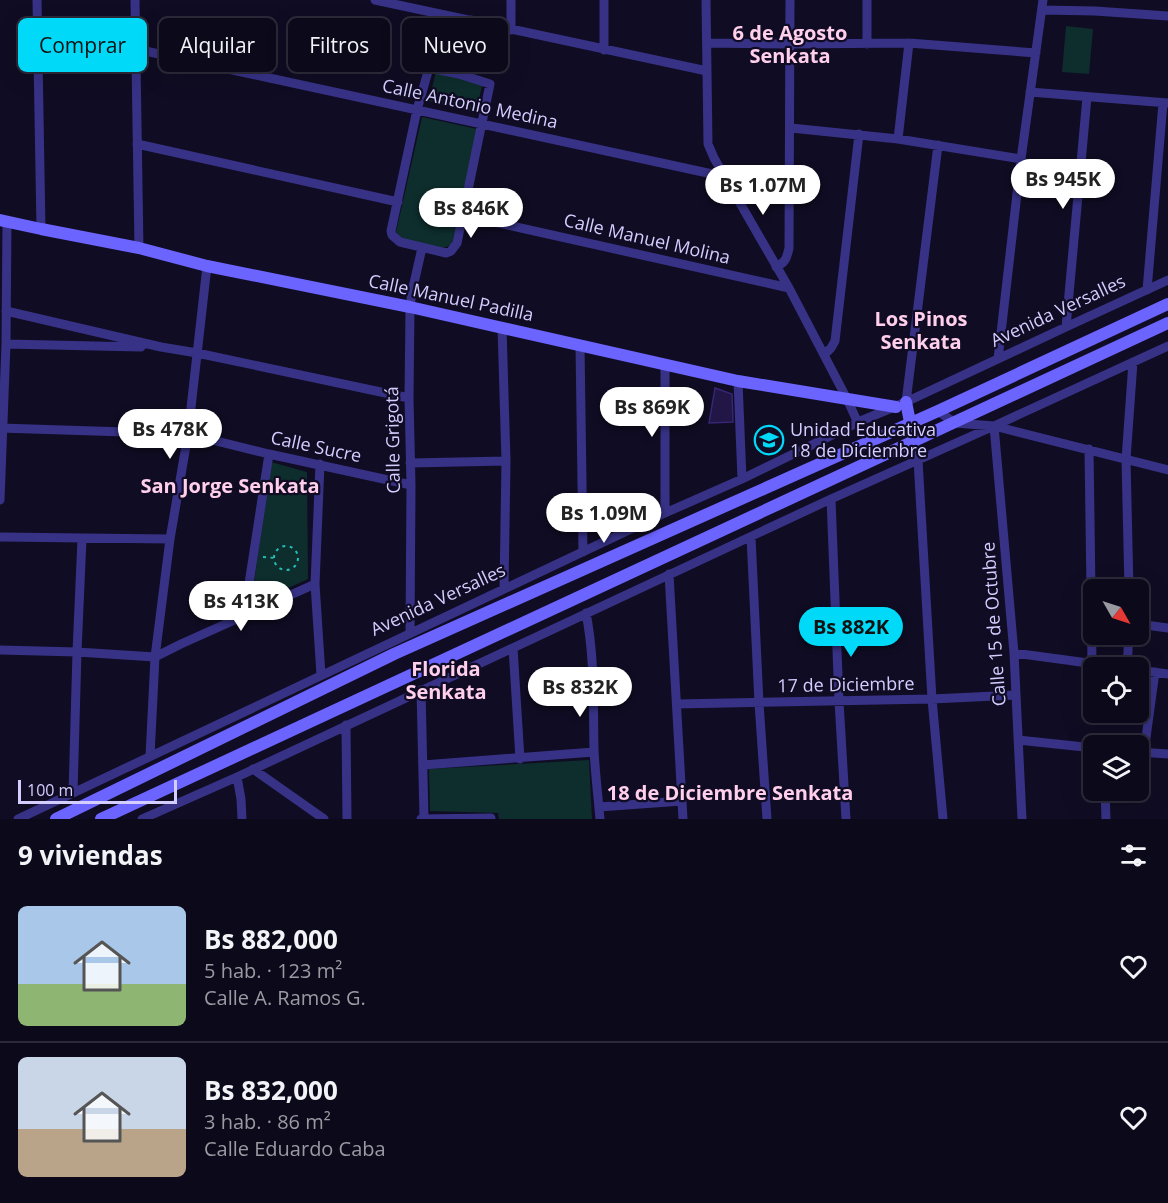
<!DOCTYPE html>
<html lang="es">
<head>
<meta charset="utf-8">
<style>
	body { margin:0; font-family:"Open Sans",sans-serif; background:#1a1727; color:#f1f3f6; height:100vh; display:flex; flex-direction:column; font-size:22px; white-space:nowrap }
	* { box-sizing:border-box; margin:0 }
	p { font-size:20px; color:#9a9aa2 }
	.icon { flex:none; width:33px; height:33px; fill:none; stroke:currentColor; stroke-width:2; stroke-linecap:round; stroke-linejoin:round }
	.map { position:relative; height:819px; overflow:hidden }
	.panel { display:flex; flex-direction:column; background:#0c091a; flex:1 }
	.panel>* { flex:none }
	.hud { position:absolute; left:18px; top:18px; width:600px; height:54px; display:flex; gap:12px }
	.needle { width:39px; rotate:129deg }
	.tools { position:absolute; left:1083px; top:579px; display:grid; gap:12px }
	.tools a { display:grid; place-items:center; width:66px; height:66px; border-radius:9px; background:#0c091a; box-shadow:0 6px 24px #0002,0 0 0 2px #2c2a39; font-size:30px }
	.scale { position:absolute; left:18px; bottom:15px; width:159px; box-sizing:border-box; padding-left:6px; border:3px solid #d4cdff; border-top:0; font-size:16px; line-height:21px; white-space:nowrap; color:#d4cdff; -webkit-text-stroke:4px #100c23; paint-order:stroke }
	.price { position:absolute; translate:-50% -51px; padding:0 14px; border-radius:21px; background:#fff; color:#222; font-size:20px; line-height:39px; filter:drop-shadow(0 2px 3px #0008) }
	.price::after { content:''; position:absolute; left:50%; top:36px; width:18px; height:14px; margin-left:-9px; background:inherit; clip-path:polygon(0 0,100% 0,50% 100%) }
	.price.selected { background:#00d9f8; color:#111 }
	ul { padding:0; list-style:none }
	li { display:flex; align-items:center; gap:18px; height:150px; padding:0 18px }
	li+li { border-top:2px solid #2c2a39 }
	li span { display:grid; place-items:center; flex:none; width:168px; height:120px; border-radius:9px; color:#555 }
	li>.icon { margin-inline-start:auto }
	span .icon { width:72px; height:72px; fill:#fffc; stroke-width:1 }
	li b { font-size:26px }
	h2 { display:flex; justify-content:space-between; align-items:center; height:72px; padding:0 18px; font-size:26px }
	.chip { padding:0 21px; border-radius:9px; background:#0c091a; box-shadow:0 6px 24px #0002,0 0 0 2px #2c2a39; font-size:21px; line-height:54px }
	.chip.selected { background:#00d9f8; color:#111 }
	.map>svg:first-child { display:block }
	.green { fill:#0e2d2d }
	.building { fill:#211646; stroke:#372674; stroke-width:1.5 }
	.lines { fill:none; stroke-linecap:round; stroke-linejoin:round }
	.path { stroke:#23beb8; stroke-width:2; stroke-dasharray:3 4.5; stroke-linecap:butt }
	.street { stroke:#373286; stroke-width:9 }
	.secondary { stroke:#6c64ff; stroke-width:12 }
	.labels { text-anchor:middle; stroke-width:4.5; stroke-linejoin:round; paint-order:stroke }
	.street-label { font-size:18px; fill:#d4cdff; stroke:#100c23 }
	.poi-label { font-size:18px; fill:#d4cdff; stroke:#100c23; text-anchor:start }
	.neighbourhood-label { font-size:20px; font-weight:bold; fill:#ffcfec; stroke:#100c23 }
</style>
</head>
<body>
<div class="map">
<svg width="1168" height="819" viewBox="0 0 1168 819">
	<rect width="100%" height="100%" fill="#100c23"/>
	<path class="green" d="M 1066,26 L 1093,29 L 1089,74 L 1062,72 Z
		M 436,71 L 483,82 L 476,112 L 429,101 Z
		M 422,117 L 477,129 L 453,240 L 451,245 L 443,248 L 403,239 L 396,232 Z
		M 271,462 L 307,472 L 308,579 L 251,605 Z
		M 589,760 L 592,819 L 499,819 L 498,813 L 430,811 L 429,769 Z"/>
	<path class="building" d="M 715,388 L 732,394 L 733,422 L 709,423 Z"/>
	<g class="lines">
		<path class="path" d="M274 558a12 12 0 1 1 24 0a12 12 0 1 1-24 0Z
			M 263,557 L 275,558"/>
		<path class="street" d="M 37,0 L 41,229
			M 135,0 L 139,248
			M 375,0 L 707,71
			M 604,0 L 604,50
			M 706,0 L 708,144 L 714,158 L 789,288 L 847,399 L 858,423
			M 1042,10 L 1095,11 L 1168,16
			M 511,30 L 511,0
			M 707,43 L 790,44 L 909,43 L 1036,53
			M 867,44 L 867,0
			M 136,49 L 726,177
			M 429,68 L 459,74 L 490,84 L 457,243 L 451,251 L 446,253 L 400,242 L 392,235 L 391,231 L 417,110 Z
			M 459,74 L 471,20
			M 1030,92 L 1168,103
			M 791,128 L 898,139 L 1021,159
			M 898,139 L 909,43
			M 137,144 L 398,202
			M 463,215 L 789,288
			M 776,267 C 785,263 787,258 789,248 L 790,0
			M 1147,290 L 1163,103
			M 6,311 L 161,347 L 197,353 L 409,398
			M 502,327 L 506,461 L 504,589
			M 1066,327 L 1087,97
			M 6,344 L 141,347
			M 580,345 L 583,552
			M 824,355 L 831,348 L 835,341 L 859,134
			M 998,359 L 1021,159 L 1043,0
			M 665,364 L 665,513
			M 738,381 L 742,479
			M 906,402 L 938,145
			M 938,411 L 955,423 L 994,426 L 1168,470
			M 994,426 L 1014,653 L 1022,819
			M 0,428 L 188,434 L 269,454 L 411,485
			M 914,442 L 918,460 L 932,699 L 943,819
			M 1089,449 L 1092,663
			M 410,463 L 506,461
			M 320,464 L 315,584 L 321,675
			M 831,499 L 839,701 L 846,819
			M 0,500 L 6,344 L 7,221
			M 0,537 L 170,539
			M 751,537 L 759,703 L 767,819
			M 669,574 L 683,819
			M 1129,590 L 1126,459 L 1133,362
			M 586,613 C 595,658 593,704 594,749 C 595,772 598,796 600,819
			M 244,616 L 269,454
			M 1138,624 L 1168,628
			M 410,633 L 411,485 L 409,398 L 410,307 L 412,292 L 422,248
			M 513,648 L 520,759
			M 0,650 L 77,652 L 155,657
			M 1014,653 L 1125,668
			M 155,657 L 181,644 L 315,584
			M 1127,668 L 1129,634
			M 1138,670 L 1168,674
			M 421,690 L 424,818
			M 677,704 L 932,699 L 1016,695
			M 346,725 L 347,819
			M 1018,740 L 1094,748
			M 1138,752 L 1168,754
			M 1144,752 L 1155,672
			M 150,756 L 155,657 L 170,539 L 188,434 L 207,266
			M 423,765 L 594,752
			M 253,769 L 324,819
			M 237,777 L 241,799 L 242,819
			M 1105,790 L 1106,819
			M 73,793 L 77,652 L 82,539
			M 599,807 L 682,801
			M 18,819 L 665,513 L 742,479 L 863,420 L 906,402 L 1066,327 L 1168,280
			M 142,819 L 237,777 L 831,499 L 994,426 L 1168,346
			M 421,819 L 491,818 L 491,819"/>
		<path class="secondary" d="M 0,220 L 41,229 L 139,248 L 207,266 L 410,307 L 738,381 L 896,407
			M 906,402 L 914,442
			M 56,819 L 394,654 L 938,411 L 1168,304
			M 101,819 L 1168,323"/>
	</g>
	<defs>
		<g id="school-ring" transform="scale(1.5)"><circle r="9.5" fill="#100c23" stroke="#00d9f8" stroke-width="1.5"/><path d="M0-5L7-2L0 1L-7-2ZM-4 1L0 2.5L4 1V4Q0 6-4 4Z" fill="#00d9f8"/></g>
	</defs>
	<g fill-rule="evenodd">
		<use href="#school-ring" x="769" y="440"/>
	</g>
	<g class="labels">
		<g class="street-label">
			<text transform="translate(470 104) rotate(12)" y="6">Calle Antonio Medina</text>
			<text transform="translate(647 239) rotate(13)" y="6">Calle Manuel Molina</text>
			<text transform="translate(451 298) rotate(12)" y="6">Calle Manuel Padilla</text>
			<text transform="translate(1058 311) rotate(-25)" y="6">Avenida Versalles</text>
			<text transform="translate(393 440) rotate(-91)" y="6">Calle Grigotá</text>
			<text transform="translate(316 447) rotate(12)" y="6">Calle Sucre</text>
			<text transform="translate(438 600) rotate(-25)" y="6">Avenida Versalles</text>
			<text transform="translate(994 624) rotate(-94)" y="6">Calle 15 de Octubre</text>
			<text transform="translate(846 685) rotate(-1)" y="6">17 de Diciembre</text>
		</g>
		<g class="poi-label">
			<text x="790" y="436">Unidad Educativa<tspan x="790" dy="21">18 de Diciembre</tspan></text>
		</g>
		<g class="neighbourhood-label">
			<text x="790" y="40">6 de Agosto<tspan x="790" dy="23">Senkata</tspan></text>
			<text x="921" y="326">Los Pinos<tspan x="921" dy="23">Senkata</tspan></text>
			<text x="230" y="493">San Jorge Senkata</text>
			<text x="446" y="676">Florida<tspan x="446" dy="23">Senkata</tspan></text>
			<text x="730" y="800">18 de Diciembre Senkata</text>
		</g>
	</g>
</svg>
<div class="tools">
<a><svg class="needle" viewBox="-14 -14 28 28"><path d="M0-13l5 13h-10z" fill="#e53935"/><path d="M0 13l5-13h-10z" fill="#9a9aa2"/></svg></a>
<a><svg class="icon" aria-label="locate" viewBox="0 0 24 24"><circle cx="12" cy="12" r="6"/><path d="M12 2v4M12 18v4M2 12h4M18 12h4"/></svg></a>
<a><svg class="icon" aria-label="layers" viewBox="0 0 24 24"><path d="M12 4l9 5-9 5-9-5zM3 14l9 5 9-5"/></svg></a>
</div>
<div class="scale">100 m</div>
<b class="price" style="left:1063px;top:210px">Bs 945K</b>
<b class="price" style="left:763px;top:216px">Bs 1.07M</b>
<b class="price" style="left:471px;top:239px">Bs 846K</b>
<b class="price" style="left:652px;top:438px">Bs 869K</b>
<b class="price" style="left:170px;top:460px">Bs 478K</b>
<b class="price" style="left:604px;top:544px">Bs 1.09M</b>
<b class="price" style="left:241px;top:632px">Bs 413K</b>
<b class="price selected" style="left:851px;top:658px">Bs 882K</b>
<b class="price" style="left:580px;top:718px">Bs 832K</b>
<div class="hud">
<a class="chip selected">Comprar</a>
<a class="chip">Alquilar</a>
<a class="chip">Filtros</a>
<a class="chip">Nuevo</a>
</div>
</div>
<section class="panel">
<h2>9 viviendas<svg class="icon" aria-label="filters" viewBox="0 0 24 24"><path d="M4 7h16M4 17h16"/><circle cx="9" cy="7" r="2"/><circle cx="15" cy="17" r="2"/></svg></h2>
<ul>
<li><span style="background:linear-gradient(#a9c7e8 65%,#8fb573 0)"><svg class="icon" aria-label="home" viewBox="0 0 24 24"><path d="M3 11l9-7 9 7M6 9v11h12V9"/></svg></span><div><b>Bs 882,000</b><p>5 hab. · 123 m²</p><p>Calle A. Ramos G.</p></div><svg class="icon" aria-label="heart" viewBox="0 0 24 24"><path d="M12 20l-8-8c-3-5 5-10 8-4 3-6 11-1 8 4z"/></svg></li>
<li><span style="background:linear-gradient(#c9d6e8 60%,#b9a48a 0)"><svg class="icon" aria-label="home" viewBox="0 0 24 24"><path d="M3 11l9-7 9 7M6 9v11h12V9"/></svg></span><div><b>Bs 832,000</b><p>3 hab. · 86 m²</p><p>Calle Eduardo Caba</p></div><svg class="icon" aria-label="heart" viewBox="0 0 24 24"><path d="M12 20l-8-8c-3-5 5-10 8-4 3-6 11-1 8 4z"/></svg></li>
</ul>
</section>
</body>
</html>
